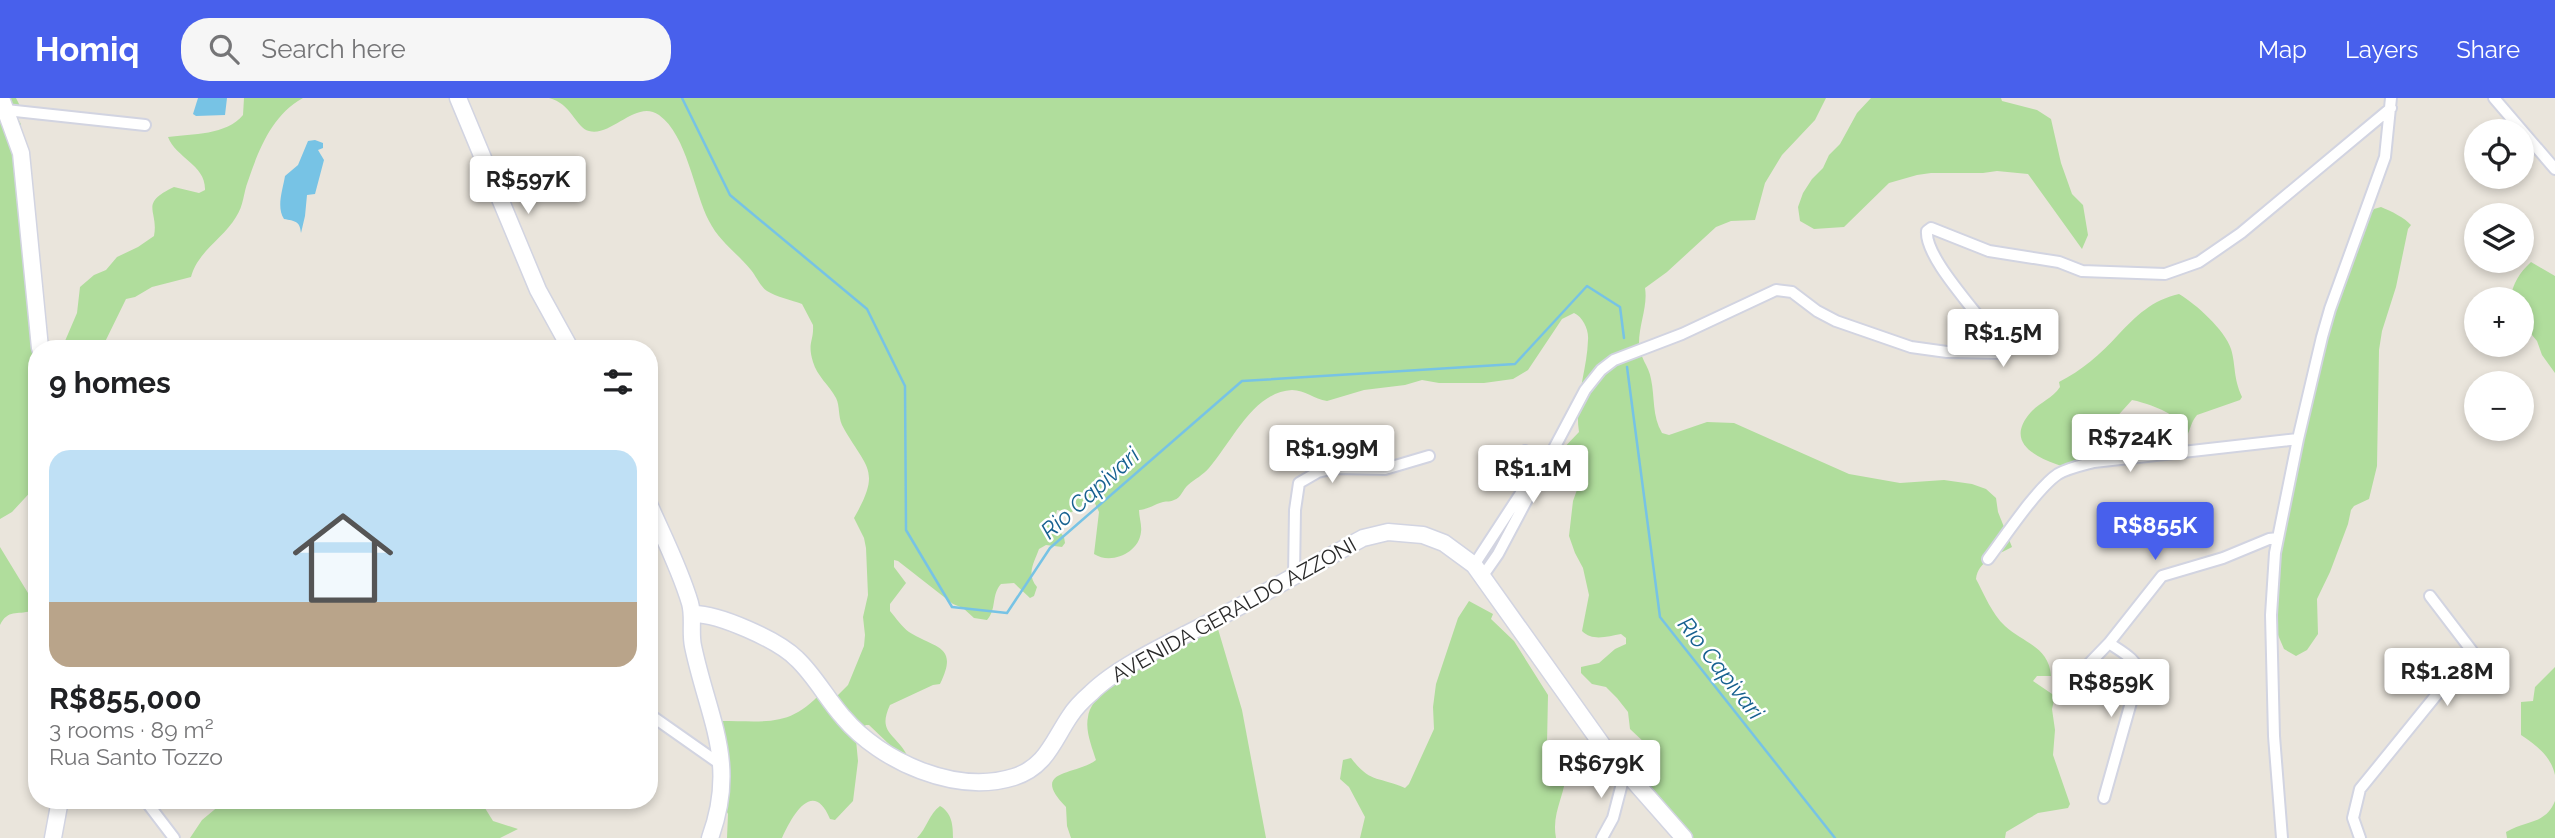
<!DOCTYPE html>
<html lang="en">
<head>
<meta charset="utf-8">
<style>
	body { margin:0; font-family:Raleway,sans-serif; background:#f6f6f6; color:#202124; height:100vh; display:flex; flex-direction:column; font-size:26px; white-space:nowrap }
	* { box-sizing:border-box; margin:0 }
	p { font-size:23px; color:#757577 }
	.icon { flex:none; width:38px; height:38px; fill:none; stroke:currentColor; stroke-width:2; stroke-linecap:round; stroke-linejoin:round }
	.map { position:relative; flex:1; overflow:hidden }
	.sheet { position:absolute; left:28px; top:242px; width:630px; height:469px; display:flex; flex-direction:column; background:#fff; border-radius:28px; box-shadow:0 4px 10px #0003 }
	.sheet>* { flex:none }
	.tools { position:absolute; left:2464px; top:21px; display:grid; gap:14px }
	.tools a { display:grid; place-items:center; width:70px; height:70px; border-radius:50%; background:#fff; box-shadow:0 4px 10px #0003; font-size:35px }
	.price { position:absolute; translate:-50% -60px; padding:0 16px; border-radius:7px; background:#fff; color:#222; font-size:23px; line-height:46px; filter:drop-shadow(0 2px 4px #0008) }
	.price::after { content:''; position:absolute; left:50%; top:42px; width:21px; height:16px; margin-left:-10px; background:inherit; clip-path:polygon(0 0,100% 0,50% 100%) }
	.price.current { background:#4860ec; color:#fff }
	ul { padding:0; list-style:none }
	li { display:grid; align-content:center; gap:14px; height:371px; padding:0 21px }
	li span { display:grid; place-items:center; height:217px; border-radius:21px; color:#555 }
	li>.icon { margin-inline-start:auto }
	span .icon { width:126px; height:126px; fill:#fffc; stroke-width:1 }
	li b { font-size:30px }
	h2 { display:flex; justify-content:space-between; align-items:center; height:84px; padding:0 21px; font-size:30px }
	header { display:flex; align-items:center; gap:42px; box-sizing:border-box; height:98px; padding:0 35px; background:#4860ec; color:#fff }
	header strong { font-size:33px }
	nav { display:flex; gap:38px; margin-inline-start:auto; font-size:24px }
	.search { width:490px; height:63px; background:#f6f6f6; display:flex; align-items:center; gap:18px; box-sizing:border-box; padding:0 24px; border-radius:28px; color:#757577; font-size:26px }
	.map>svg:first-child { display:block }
	.green { fill:#b0dd9c }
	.water { fill:#77c3e5 }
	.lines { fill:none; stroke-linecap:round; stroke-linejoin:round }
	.stream { stroke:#77c3e5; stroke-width:2.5 }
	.street-casing { stroke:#d2d4e1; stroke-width:14 }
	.secondary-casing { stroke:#d2d4e1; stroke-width:19 }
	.street { stroke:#fff; stroke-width:10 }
	.secondary { stroke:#fff; stroke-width:16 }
	.labels { text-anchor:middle; stroke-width:5; stroke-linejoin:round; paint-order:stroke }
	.street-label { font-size:21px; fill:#292929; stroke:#fff }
	.water-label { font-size:23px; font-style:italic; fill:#176190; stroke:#fff }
</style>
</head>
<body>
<header>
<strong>Homiq</strong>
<div class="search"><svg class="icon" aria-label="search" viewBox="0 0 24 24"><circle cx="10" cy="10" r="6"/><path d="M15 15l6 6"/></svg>Search here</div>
<nav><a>Map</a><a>Layers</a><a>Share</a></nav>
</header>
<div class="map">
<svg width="2555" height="740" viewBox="0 0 2555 740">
	<rect width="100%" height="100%" fill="#eae5dc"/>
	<path class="green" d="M 0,0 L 16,0 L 20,8 L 16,18 L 21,26 L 20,89 L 37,250 L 37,366 L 32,368 L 31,372 L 37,379 L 37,387 L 12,414 L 0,421 Z
		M 244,0 L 303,0 C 272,17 259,51 248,83 C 243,96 244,107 236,119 C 223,141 198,153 191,179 L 152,189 L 135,199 L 126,201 L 102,250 L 62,250 L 77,215 L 80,189 L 94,177 L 106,172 L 117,159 L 138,149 L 154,138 C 159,112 138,106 174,89 L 199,95 L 205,92 C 206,67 176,60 168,39 C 192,36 227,37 243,17 Z
		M 549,0 L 1826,0 L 1815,22 L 1782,57 L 1765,85 L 1755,122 L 1731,123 L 1716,129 L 1667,174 L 1645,190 C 1648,208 1639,226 1639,245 C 1639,259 1649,268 1651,281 C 1655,300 1652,318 1662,335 L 1669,337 L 1707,324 L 1734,325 L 1849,376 L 1900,385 L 1944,382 L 1972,386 L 1986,391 L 1996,400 L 1998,414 L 2012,449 C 1997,457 1978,463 1976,481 C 1984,496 1992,516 2005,528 C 2023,545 2049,548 2051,578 L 2037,578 L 2033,583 L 2055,598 L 2052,611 L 2055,632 L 2053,657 L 2070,706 L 2068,710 L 2038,715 L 2006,734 L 2005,740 L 1689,740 L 1641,681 L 1642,673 L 1651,662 L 1647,647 L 1630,631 L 1628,614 L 1617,600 L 1606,589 L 1592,586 L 1581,575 L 1581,569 L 1599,565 L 1615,551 L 1626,546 L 1626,540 L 1621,536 C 1608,538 1593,544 1582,533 L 1589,497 L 1583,470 L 1575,455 L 1569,438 L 1573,403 L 1578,389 L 1561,379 L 1553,368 L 1557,357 L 1579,334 C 1574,302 1587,274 1588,242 C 1589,232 1583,219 1574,215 L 1562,221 L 1528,272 L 1513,281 L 1484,285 L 1439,285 L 1422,282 L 1405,287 L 1364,292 L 1327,303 C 1314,301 1305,292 1292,292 C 1253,294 1232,344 1209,370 C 1203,377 1195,381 1188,387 C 1183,391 1181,400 1174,402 C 1171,404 1167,403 1163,404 C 1154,406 1150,411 1139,412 C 1139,419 1142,427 1141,434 C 1139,455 1111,467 1094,456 L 1099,414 L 1093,401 L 1070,415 L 1057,412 L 1054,426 L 1064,439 L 1065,445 L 1062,449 L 1046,447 L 1039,451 C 1034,465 1026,476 1037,489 L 1034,498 L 1030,500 L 1014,485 L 1001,486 C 991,497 997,511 987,522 L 974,520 L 963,510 L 953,506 L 898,463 L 894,462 L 894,469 L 906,485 L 890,506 L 890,513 C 896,520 902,529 909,534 C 936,551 959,547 940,586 L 933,587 L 890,607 C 877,635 895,635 907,657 L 891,648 L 869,627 L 866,627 L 860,631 L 856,642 L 858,663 L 853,703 L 835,722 L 830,721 C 813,680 792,718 782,740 L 727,740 L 728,716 L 723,706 L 720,623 C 771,623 792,630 827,588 L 830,597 L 837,598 L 848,587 L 864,548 L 865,537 L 863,519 L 868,497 L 866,450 L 864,440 L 854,420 C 883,370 865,370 842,327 C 838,318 840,308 836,300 C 829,287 817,278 813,264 C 807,244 814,244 813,227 L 802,206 C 792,202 776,199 767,193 C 760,188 756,178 751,172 C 737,155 719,143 709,123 C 694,94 687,37 659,17 C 636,1 612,39 589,33 C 576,30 571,5 549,0 Z
		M 1871,0 L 2001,0 L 2002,3 L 2037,12 L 2051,21 L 2061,65 L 2072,96 L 2083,107 L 2088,137 L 2082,151 L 2028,76 L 1997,73 L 1983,75 L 1931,75 L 1917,77 L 1889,85 L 1844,129 L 1814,131 L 1800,123 L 1798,109 L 1803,95 L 1812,81 L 1823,70 L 1829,57 L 1840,46 L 1857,15 Z
		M 2381,109 C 2391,113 2405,120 2411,127 L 2408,131 L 2396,189 L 2382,233 L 2379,252 L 2377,368 L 2369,401 L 2354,408 L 2351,412 L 2348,426 L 2330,474 L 2317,501 L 2318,536 L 2307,552 L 2296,558 L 2284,551 L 2278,537 L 2272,512 L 2276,459 L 2308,289 L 2367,122 L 2374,111 Z
		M 2531,164 L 2555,178 L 2555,275 L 2542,257 L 2537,243 L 2522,225 L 2522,201 L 2510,201 C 2513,186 2519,175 2531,164 Z
		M 2179,196 C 2196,206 2225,232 2231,251 C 2236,268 2233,279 2242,299 L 2240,302 L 2197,317 C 2188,328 2191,338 2179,348 C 2176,340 2181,333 2178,325 C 2175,314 2143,304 2132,302 L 2113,323 L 2111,351 L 2107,357 L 2094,368 L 2081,374 C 2055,366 1997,352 2031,314 C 2040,304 2052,301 2060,289 L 2059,284 C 2081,273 2101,256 2118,237 C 2136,218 2152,202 2179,196 Z
		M 0,449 L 28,495 L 31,513 C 17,517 8,511 0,527 Z
		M 1469,503 L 1493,516 L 1491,521 L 1514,543 L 1548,597 L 1547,646 L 1555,660 L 1566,672 C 1566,697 1551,714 1556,740 L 1360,740 L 1365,719 L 1349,689 L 1340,681 L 1343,662 L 1351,660 C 1371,686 1378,678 1405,690 L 1409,686 L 1434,631 L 1433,609 L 1436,586 L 1458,520 Z
		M 1218,531 L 1242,612 L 1266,740 L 1071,740 L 1067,728 L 1066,709 C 1029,671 1075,678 1096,662 C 1092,649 1085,633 1088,619 C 1094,582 1177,548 1208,532 Z
		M 2555,569 L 2555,677 C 2551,658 2536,647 2521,637 L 2521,604 L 2533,603 L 2535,589 Z
		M 226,702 L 480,702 L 493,723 L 518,731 L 500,740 L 190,740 L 202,722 Z
		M 2555,703 L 2555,740 L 2507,740 L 2506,734 C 2526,722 2545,727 2555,703 Z
		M 940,708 C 952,715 953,727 953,740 L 917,740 C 927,730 929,716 940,708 Z"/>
	<path class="water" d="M 198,0 L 227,0 L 225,17 L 196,18 L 193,16 Z
		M 315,42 L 323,45 L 323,50 L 318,52 L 324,62 L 315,96 L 307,97 L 305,118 L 301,135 C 300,123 295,123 284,121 C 276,109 283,91 285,78 L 298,67 L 308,43 Z"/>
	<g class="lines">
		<path class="stream" d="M 682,0 L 730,97 L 867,211 L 905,288 L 906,432 L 952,509 L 1007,515 L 1050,450 L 1242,283 L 1515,266 L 1587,188 L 1620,209 L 1624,240
			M 1627,269 L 1660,519 L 1835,740"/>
		<g class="street-casing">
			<path id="street" d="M 2494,0 L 2555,71
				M 6,12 L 145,27
				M 1988,461 C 2004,440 2037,390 2058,376 C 2068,370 2083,367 2094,364 L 2298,341
				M 1474,467 L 1536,372 L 1537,360 L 1525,353
				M 1294,478 L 1295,412 L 1299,385 L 1318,374 L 1335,370 L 1385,371 L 1429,358
				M 1482,479 L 1498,456 L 1585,292 L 1601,272 L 1614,262 L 1682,236 L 1776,192 L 1792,194 L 1817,213 L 1836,223 L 1911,249 L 1947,254 L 2001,255 C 2004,239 1924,166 1927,133 L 1931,130 L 1989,153 L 2059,164 L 2082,173 L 2165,176 L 2199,164 L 2241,135 L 2391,10
				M 2083,572 L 2109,545 L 2162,478 L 2223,460 L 2269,441 L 2278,440
				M 649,616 L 723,668
				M 2104,700 L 2139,576 C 2138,561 2120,553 2109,545
				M 145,702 L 174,740
				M 1602,740 L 1613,720 L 1625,674
				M 2282,740 L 2274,638 L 2271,517 L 2275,455 L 2298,341 L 2322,239 L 2330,211 L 2385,59 L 2391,0
				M 2360,740 L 2353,720 L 2360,691 L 2472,553 L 2430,498"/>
		</g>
		<g class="secondary-casing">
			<path id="secondary" d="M 1,0 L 21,55 L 40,250
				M 458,0 L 538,192 L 570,250
				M 649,406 C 663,438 680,471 690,505 C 694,519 690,534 693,548 C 708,620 738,664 710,740
				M 692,516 C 718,515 778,542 797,561 C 815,578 827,601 843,619 C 881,664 956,697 1014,679 C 1046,669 1053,643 1070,618 C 1075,610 1083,602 1091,595 C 1119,567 1178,541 1214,522 C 1264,496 1313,467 1363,440 L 1388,434 L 1423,437 L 1444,445 L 1474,467 L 1603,648 L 1684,740
				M 53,740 L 60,702"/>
		</g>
		<use href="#street" class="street"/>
		<use href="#secondary" class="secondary"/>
	</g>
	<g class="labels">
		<g class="street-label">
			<text transform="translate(1234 512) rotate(-29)" y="7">AVENIDA GERALDO AZZONI</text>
		</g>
		<g class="water-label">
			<text transform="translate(1090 395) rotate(-42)" y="8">Rio Capivari</text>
			<text transform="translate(1721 570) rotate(52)" y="8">Rio Capivari</text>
		</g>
	</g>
</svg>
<div class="tools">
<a><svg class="icon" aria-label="locate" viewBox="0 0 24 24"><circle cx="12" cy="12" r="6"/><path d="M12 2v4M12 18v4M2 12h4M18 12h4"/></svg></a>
<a><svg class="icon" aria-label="layers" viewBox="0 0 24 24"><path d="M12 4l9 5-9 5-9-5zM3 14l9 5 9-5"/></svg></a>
<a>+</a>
<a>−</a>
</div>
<b class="price" style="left:528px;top:118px">R$597K</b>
<b class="price" style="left:2003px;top:271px">R$1.5M</b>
<b class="price" style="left:2130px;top:376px">R$724K</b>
<b class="price" style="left:1332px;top:387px">R$1.99M</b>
<b class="price" style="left:1533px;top:407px">R$1.1M</b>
<b class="price current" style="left:2155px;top:464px">R$855K</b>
<b class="price" style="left:2447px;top:610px">R$1.28M</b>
<b class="price" style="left:2111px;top:621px">R$859K</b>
<b class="price" style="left:1601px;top:702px">R$679K</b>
<section class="sheet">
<h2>9 homes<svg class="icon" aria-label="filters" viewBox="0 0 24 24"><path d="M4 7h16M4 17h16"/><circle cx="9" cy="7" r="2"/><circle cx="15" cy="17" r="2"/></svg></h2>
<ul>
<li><span style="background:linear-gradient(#bfe0f5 70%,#b9a48a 0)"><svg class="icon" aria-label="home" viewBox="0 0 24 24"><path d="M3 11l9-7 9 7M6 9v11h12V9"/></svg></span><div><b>R$855,000</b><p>3 rooms · 89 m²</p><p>Rua Santo Tozzo</p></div></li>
</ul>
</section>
</div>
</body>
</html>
